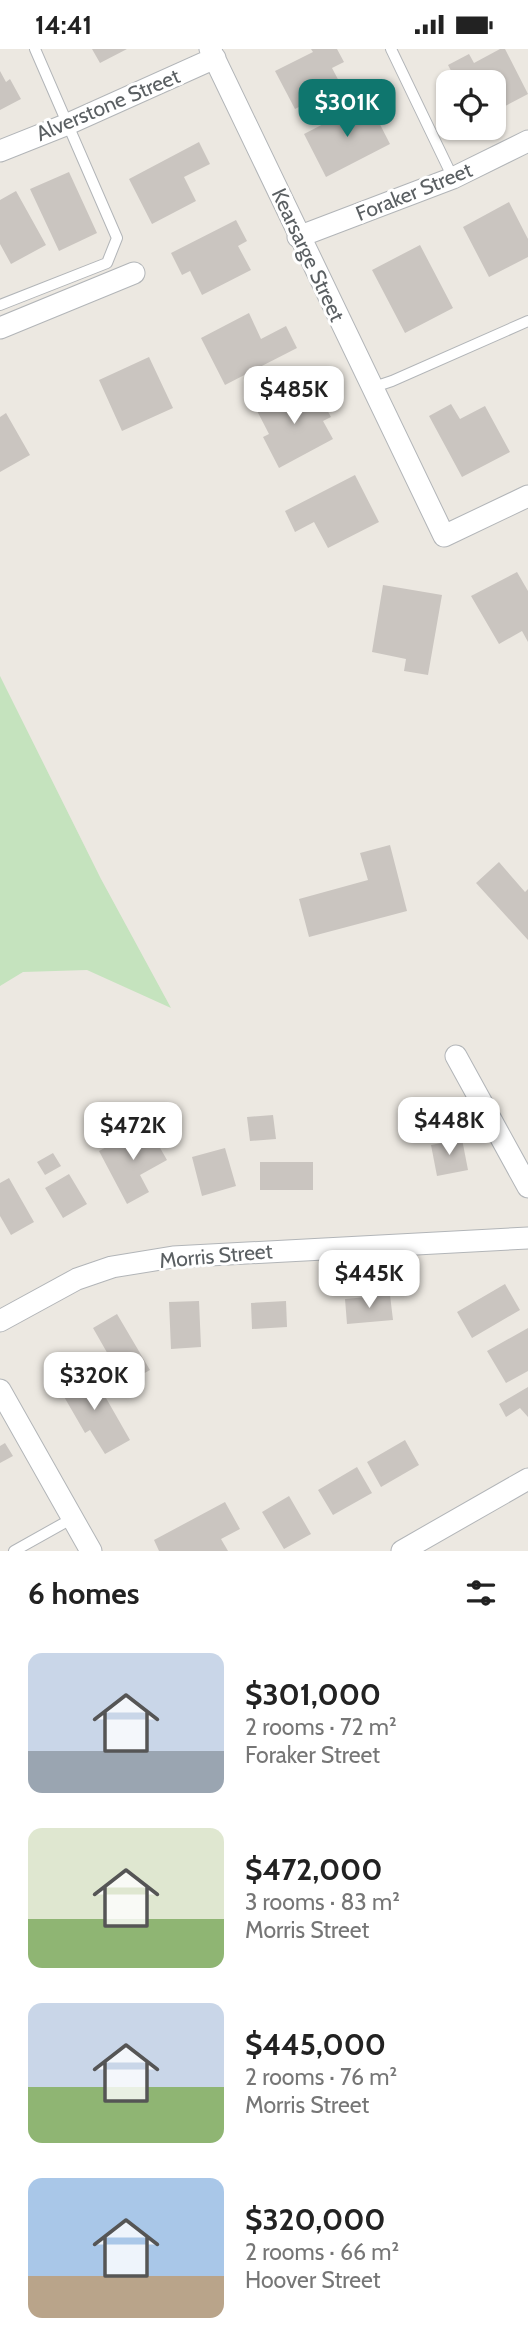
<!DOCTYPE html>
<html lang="en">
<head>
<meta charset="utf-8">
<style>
	body { margin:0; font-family:Cabin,sans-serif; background:#f6f6f6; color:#222; height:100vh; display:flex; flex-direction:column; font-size:26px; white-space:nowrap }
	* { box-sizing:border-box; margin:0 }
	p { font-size:23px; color:#767676 }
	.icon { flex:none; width:38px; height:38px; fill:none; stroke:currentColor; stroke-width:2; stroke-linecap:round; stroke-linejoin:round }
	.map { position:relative; height:1502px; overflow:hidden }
	.panel { display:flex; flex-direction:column; background:#fff; flex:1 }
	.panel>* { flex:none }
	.controls { position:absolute; left:436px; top:21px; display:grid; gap:14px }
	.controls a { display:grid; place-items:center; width:70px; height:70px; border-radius:14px; background:#fff; box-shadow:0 2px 5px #0004; font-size:35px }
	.price { position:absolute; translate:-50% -60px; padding:0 16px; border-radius:14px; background:#fff; color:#222; font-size:23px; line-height:46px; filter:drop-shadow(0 2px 4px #0008) }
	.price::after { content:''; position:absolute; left:50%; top:42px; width:21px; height:16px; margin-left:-10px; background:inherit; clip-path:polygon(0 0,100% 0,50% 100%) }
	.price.active { background:#0f766e; color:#fff }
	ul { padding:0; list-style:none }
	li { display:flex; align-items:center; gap:21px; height:175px; padding:0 28px }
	li span { display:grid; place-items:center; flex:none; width:196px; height:140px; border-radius:14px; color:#555 }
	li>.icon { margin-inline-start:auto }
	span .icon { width:84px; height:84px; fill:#fffc; stroke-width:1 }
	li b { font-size:30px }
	h2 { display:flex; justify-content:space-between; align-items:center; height:84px; padding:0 28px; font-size:30px }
	.status { display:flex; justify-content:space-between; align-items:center; height:49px; padding:0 35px; background:#fff; direction:ltr }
	.status svg { height:19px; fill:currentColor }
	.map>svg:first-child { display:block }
	.green { fill:#c5e3be }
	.building { fill:#cac5c0 }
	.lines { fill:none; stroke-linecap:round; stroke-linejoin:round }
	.lane-casing { stroke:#b2b5b8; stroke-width:12 }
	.street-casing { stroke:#b2b5b8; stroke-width:23 }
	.lane { stroke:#fff; stroke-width:10 }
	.street { stroke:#fff; stroke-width:21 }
	.labels { text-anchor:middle; stroke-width:6; stroke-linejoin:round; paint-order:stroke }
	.street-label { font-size:21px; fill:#5a5f62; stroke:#fff }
</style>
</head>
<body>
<div class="status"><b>14:41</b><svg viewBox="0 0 49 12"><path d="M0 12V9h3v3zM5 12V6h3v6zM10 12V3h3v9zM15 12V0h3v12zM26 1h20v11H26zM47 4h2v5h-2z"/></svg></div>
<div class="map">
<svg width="528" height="1502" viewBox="0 0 528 1502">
	<rect width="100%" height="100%" fill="#ece8e1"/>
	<path class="green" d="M 0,627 L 101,830 L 171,959 L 87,921 L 23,923 L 0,937 Z"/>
	<path class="building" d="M 92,0 L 127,0 L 100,14 Z
		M 311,0 L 337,0 L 344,13 L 332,19 L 341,36 L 295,60 L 275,22 L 313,3 Z
		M 500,0 L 505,0 L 528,45 L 494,63 L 494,33 L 457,33 L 448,16 L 469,5 L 474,14 Z
		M 0,22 L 6,33 L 10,30 L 21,50 L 0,61 Z
		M 368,52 L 390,95 L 326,128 L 304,85 Z
		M 199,93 L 210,115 L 184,128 L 196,152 L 152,175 L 129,130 Z
		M 69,123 L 97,184 L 59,202 L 30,140 Z
		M 16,142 L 46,196 L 11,215 L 0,195 L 0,151 Z
		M 509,153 L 528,190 L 528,208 L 489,228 L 463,178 Z
		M 236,171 L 247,192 L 238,197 L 251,221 L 202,246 L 190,222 L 182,226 L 171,204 Z
		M 420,196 L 453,259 L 405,284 L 372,221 Z
		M 249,264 L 261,290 L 286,277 L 297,299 L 225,336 L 201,289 Z
		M 149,308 L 173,359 L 122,382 L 99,331 Z
		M 315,339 L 331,368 L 323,372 L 333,390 L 279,419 L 263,388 L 269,385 L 254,356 L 274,346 L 280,357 Z
		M 451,355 L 460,370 L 485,357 L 510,403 L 462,428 L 429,367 Z
		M 6,364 L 30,406 L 0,423 L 0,368 Z
		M 355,426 L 379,473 L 328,499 L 314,473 L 295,483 L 285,462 Z
		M 517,523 L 528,542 L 528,593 L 522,582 L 499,595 L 471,547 Z
		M 383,536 L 442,546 L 428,626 L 404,622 L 406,610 L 372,603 Z
		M 390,796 L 407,862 L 309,888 L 299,850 L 368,831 L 360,804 Z
		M 499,813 L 525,843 L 528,840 L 528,891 L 476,834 Z
		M 273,1066 L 276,1090 L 250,1092 L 247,1068 Z
		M 147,1076 L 167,1111 L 140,1126 L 149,1143 L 127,1155 L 99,1102 Z
		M 462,1090 L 468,1121 L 437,1127 L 431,1096 Z
		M 225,1099 L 236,1137 L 202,1147 L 192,1108 Z
		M 53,1104 L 61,1117 L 45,1126 L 37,1113 Z
		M 260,1113 L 313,1113 L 313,1141 L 260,1141 Z
		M 69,1125 L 87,1155 L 63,1169 L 45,1139 Z
		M 9,1129 L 34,1173 L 11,1186 L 0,1167 L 0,1134 Z
		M 505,1235 L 520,1261 L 472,1289 L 457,1263 Z
		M 390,1246 L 393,1271 L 347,1275 L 345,1250 Z
		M 199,1252 L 201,1298 L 171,1300 L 169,1253 Z
		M 286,1252 L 287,1278 L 252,1280 L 251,1254 Z
		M 117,1265 L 150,1321 L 125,1335 L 93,1279 Z
		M 528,1279 L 528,1322 L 506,1334 L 487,1302 Z
		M 90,1321 L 130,1391 L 105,1405 L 90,1381 L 85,1384 L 59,1339 Z
		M 528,1338 L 528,1368 L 520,1359 L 506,1368 L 499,1355 Z
		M 405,1391 L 419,1416 L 381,1438 L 367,1413 Z
		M 5,1394 L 13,1407 L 0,1414 L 0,1397 Z
		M 357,1418 L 372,1444 L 333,1466 L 318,1441 Z
		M 289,1447 L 311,1485 L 284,1500 L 262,1463 Z
		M 225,1453 L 240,1480 L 221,1490 L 228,1502 L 159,1502 L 154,1491 Z"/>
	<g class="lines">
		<g class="lane-casing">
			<path id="lane" d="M 391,0 L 453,129
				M 0,256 L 107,214 L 117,189 L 35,0
				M 371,339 L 392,332 L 528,272
				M 14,1502 L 73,1469"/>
		</g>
		<g class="street-casing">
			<path id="street" d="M 210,0 L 444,487 L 528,447
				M 0,102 L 68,75 L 215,9
				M 298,188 L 453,129 L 528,92
				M 0,279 L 134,224
				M 456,1007 L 528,1138
				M 0,1272 L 77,1230 L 112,1218 L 173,1208 L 528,1189
				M 0,1341 L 91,1502
				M 402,1502 L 528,1430"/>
		</g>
		<use href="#lane" class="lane"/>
		<use href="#street" class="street"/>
	</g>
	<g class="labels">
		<g class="street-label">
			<text transform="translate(108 56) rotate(-23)" y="7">Alverstone Street</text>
			<text transform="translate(414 143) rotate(-22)" y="7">Foraker Street</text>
			<text transform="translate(308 206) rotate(65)" y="7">Kearsarge Street</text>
			<text transform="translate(216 1207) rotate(-5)" y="7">Morris Street</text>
		</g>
	</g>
</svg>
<div class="controls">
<a><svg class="icon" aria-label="locate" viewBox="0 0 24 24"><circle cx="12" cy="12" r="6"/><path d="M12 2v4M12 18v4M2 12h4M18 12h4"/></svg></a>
</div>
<b class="price active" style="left:347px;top:90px">$301K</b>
<b class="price" style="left:294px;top:377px">$485K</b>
<b class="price" style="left:449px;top:1108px">$448K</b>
<b class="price" style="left:133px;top:1113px">$472K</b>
<b class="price" style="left:369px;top:1261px">$445K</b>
<b class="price" style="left:94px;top:1363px">$320K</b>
</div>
<section class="panel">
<h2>6 homes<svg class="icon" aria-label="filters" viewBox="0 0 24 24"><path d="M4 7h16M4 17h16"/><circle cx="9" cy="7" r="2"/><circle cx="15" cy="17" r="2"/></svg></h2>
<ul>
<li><span style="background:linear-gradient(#c9d6e8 70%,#9aa5b1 0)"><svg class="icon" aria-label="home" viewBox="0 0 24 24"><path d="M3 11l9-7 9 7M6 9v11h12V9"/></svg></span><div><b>$301,000</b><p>2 rooms · 72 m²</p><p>Foraker Street</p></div></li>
<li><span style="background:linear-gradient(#dfe7d0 65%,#8fb573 0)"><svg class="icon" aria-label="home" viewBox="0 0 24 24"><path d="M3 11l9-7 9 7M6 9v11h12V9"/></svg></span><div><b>$472,000</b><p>3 rooms · 83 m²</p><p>Morris Street</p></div></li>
<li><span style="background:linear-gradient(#c9d6e8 60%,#8fb573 0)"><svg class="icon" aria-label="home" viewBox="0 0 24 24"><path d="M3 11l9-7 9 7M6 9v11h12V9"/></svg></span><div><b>$445,000</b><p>2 rooms · 76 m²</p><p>Morris Street</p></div></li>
<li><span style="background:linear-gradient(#a9c7e8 70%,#b9a48a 0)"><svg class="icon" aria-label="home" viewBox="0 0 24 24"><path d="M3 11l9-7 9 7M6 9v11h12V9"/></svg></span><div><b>$320,000</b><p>2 rooms · 66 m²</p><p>Hoover Street</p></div></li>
</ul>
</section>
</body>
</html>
